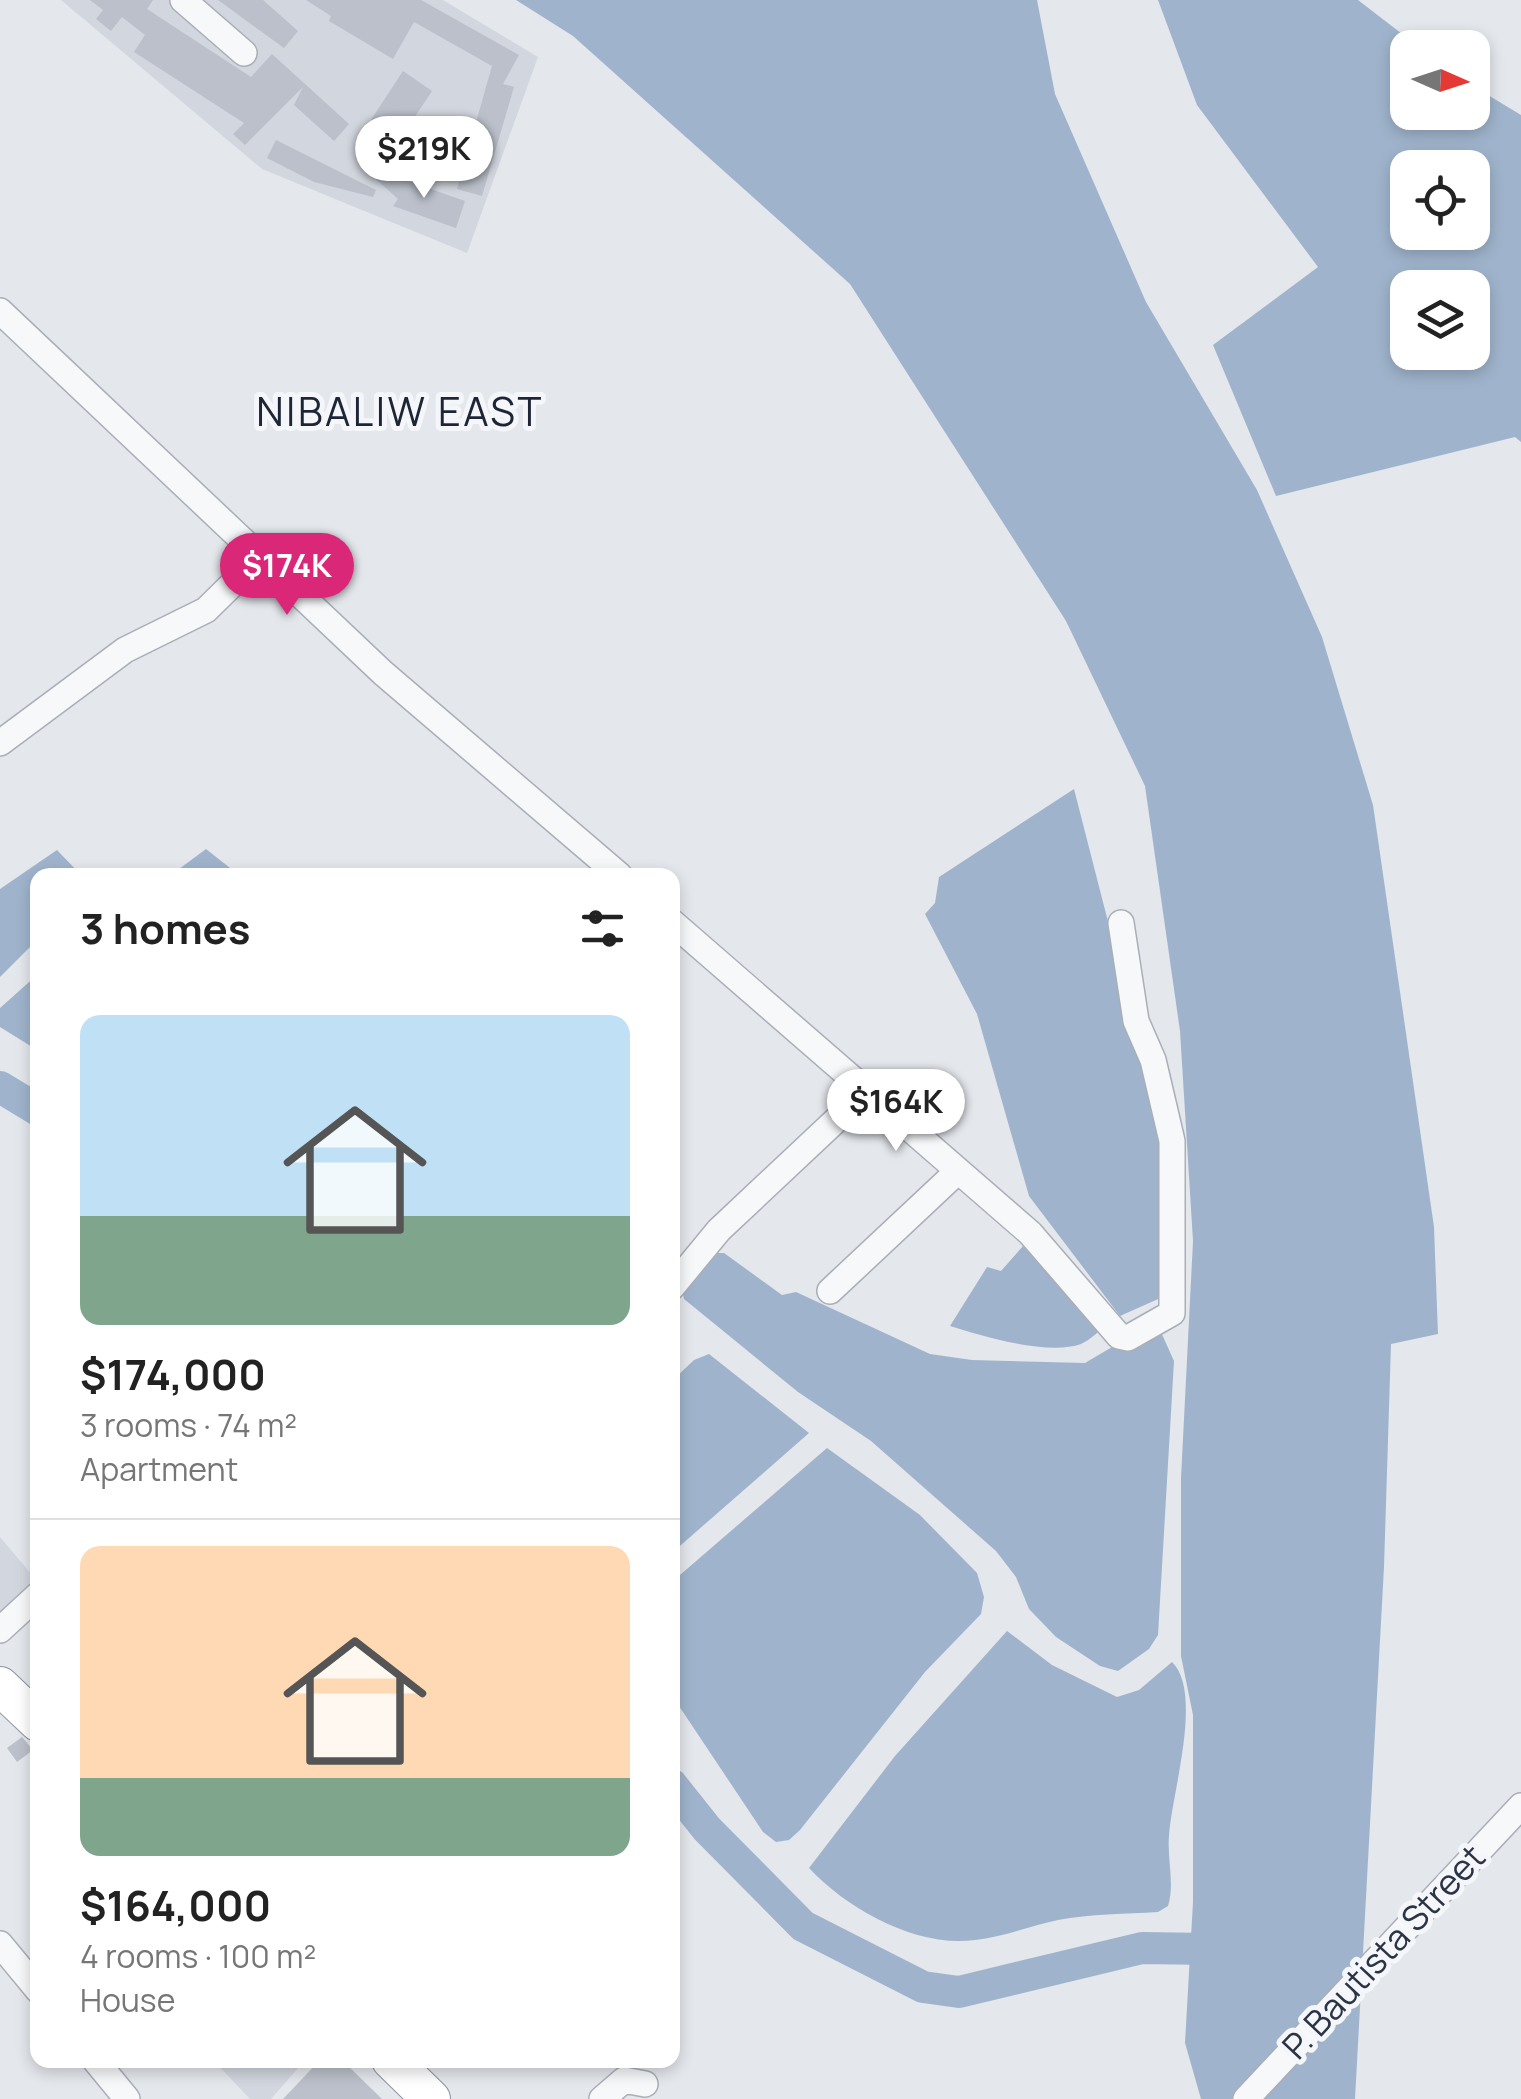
<!DOCTYPE html>
<html lang="en">
<head>
<meta charset="utf-8">
<style>
	body { margin:0; font-family:Manrope,sans-serif; background:#f6f6f6; color:#222; height:100vh; display:flex; flex-direction:column; font-size:38px; white-space:nowrap }
	* { box-sizing:border-box; margin:0 }
	p { font-size:32px; color:#767676 }
	.icon { flex:none; width:55px; height:55px; fill:none; stroke:currentColor; stroke-width:2; stroke-linecap:round; stroke-linejoin:round }
	.map { position:relative; flex:1; overflow:hidden }
	.drawer { position:absolute; left:30px; top:868px; width:650px; height:1200px; display:flex; flex-direction:column; background:#fff; border-radius:20px; box-shadow:0 5px 15px #0003 }
	.drawer>* { flex:none }
	.needle { width:65px; rotate:93deg }
	.buttons { position:absolute; left:1390px; top:30px; display:grid; gap:20px }
	.buttons a { display:grid; place-items:center; width:100px; height:100px; border-radius:20px; background:#fff; box-shadow:0 5px 15px #0003; font-size:50px }
	.price { position:absolute; translate:-50% -85px; padding:0 22px; border-radius:35px; background:#fff; color:#222; font-size:32px; line-height:65px; filter:drop-shadow(0 2px 5px #0008) }
	.price::after { content:''; position:absolute; left:50%; top:60px; width:30px; height:22px; margin-left:-15px; background:inherit; clip-path:polygon(0 0,100% 0,50% 100%) }
	.price.on { background:#db2777; color:#fff }
	ul { padding:0; list-style:none }
	li { display:grid; align-content:center; gap:20px; height:530px; padding:0 50px }
	li+li { border-top:2px solid #e0e0e0 }
	li span { display:grid; place-items:center; height:310px; border-radius:20px; color:#555 }
	li>.icon { margin-inline-start:auto }
	span .icon { width:180px; height:180px; fill:#fffc; stroke-width:1 }
	li b { font-size:42px }
	h2 { display:flex; justify-content:space-between; align-items:center; height:120px; padding:0 50px; font-size:42px }
	.map>svg:first-child { display:block }
	.built { fill:#d2d6de }
	.water { fill:#9fb4cc; fill-rule:evenodd }
	.lines { fill:none; stroke-linecap:round; stroke-linejoin:round }
	.river { stroke:#9fb4cc; stroke-width:32 }
	.building { fill:#bbc0ca }
	.minor-casing { stroke:#a9aeb7; stroke-width:28 }
	.highway-casing { stroke:#8b94a3; stroke-width:40 }
	.minor { stroke:#f7f8fa; stroke-width:25 }
	.highway { stroke:#fff; stroke-width:38 }
	.labels { text-anchor:middle; stroke-width:10; stroke-linejoin:round; paint-order:stroke }
	.street-label { font-size:35px; fill:#2b3445; stroke:#f4f6f9 }
	.quarter-label { font-size:40px; letter-spacing:2.5px; fill:#1d2536; stroke:#f4f6f9 }
</style>
</head>
<body>
<div class="map">
<svg width="1521" height="2099" viewBox="0 0 1521 2099">
	<rect width="100%" height="100%" fill="#e4e7ec"/>
	<path class="built" d="M 61,0 L 443,0 L 538,57 L 467,253 L 262,169 Z
		M 0,1537 L 38,1582 L 0,1620 Z
		M 213,2060 L 305,2060 L 271,2099 L 250,2099 Z"/>
	<path class="water" d="M 516,0 L 1037,0 L 1055,94 L 1146,302 L 1257,490 L 1322,637 L 1373,805 L 1434,1227 L 1438,1334 L 1391,1344 L 1384,1567 L 1355,2099 L 1201,2099 L 1185,2043 L 1193,1902 L 1193,1715 L 1181,1656 L 1181,1478 L 1193,1241 L 1180,1031 L 1145,786 L 1066,621 L 850,284 L 573,36 Z
		M 1158,0 L 1358,0 L 1419,47 L 1408,48 L 1408,112 L 1472,112 L 1473,86 L 1521,115 L 1521,442 L 1515,437 L 1276,496 L 1213,345 L 1318,267 L 1197,105 ZM 1408,168 L 1472,168 L 1472,232 L 1408,232 ZM 1408,288 L 1472,288 L 1472,352 L 1408,352 Z
		M 1074,789 L 1164,1140 L 1165,1296 L 1120,1316 L 1029,1196 L 977,1014 L 925,914 L 935,903 L 939,877 Z
		M 206,849 L 239,875 L 171,875 Z
		M 57,850 L 81,875 L 38,875 L 37,940 L 0,977 L 0,889 Z
		M 37,975 L 37,1050 L 0,1027 L 0,1008 Z
		M 1031,1237 L 1107,1325 C 1099,1331 1090,1340 1081,1344 C 1048,1356 982,1336 950,1326 L 987,1267 L 1001,1271 Z
		M 709,1253 L 724,1253 L 782,1295 L 796,1292 L 930,1354 L 972,1360 L 1085,1363 L 1156,1321 L 1174,1361 L 1158,1635 L 1149,1649 L 1118,1671 L 1100,1666 L 1056,1637 L 1029,1609 L 1016,1577 L 996,1551 L 871,1441 L 798,1392 L 684,1299 L 681,1283 Z
		M 709,1354 L 809,1433 L 673,1552 L 673,1380 L 694,1360 Z
		M 827,1448 L 920,1515 L 977,1573 L 984,1597 L 981,1614 L 925,1672 L 800,1830 L 789,1840 L 776,1842 L 763,1832 L 673,1697 L 673,1581 Z
		M 1007,1631 L 1052,1665 L 1117,1697 L 1139,1690 L 1172,1662 C 1204,1693 1171,1796 1169,1836 C 1167,1859 1175,1884 1168,1906 L 1158,1912 C 1126,1914 1090,1914 1058,1920 C 1030,1926 1003,1937 975,1940 C 917,1948 847,1909 809,1868 L 895,1756 Z"/>
	<g class="lines">
		<path class="river" d="M 0,1087 L 38,1110
			M 672,1785 L 707,1829 L 803,1926 L 923,1987 L 959,1992 L 1142,1948 L 1210,1949"/>
	</g>
	<path class="building" d="M 90,0 L 153,0 L 147,9 L 251,77 L 272,54 L 349,124 L 334,141 L 294,105 L 303,87 L 245,145 L 233,134 L 244,123 L 134,52 L 145,35 L 122,17 L 111,31 L 96,19 L 103,10 Z
		M 218,0 L 263,0 L 298,31 L 284,48 Z
		M 306,0 L 421,0 L 519,55 L 503,84 L 514,87 L 482,196 L 457,189 L 492,66 L 414,22 L 393,59 L 329,21 L 331,16 Z
		M 403,71 L 432,91 L 394,148 L 365,129 Z
		M 276,140 L 376,190 L 373,197 L 314,182 L 267,158 Z
		M 369,173 L 395,181 L 396,177 L 465,201 L 456,228 L 393,206 L 398,199 Z
		M 22,1737 L 33,1750 L 17,1762 L 7,1748 Z
		M 320,2060 L 342,2060 L 382,2099 L 283,2099 Z"/>
	<g class="lines">
		<g class="minor-casing">
			<path id="minor" d="M 183,0 L 244,53
				M 0,311 L 383,673 L 619,875
				M 0,743 L 125,650 L 206,610 L 262,555
				M 672,922 L 1030,1233 L 1119,1336 L 1128,1338 L 1172,1313 L 1172,1141 L 1153,1060 L 1136,1021 L 1121,923
				M 672,1287 L 719,1230 L 866,1092
				M 830,1291 L 958,1171
				M 0,1630 L 38,1595
				M 0,1944 L 38,1990
				M 95,2060 L 127,2099
				M 602,2099 L 624,2080 L 645,2084
				M 1246,2099 L 1521,1806"/>
		</g>
		<g class="highway-casing">
			<path id="highway" d="M 0,1686 L 38,1722
				M 391,2060 L 431,2099"/>
		</g>
		<use href="#minor" class="minor"/>
		<use href="#highway" class="highway"/>
	</g>
	<g class="labels">
		<g class="street-label">
			<text transform="translate(1384 1952) rotate(-47)" y="12">P. Bautista Street</text>
		</g>
		<g class="quarter-label">
			<text x="400" y="426">NIBALIW EAST</text>
		</g>
	</g>
</svg>
<div class="buttons">
<a><svg class="needle" viewBox="-14 -14 28 28"><path d="M0-13l5 13h-10z" fill="#e53935"/><path d="M0 13l5-13h-10z" fill="#767676"/></svg></a>
<a><svg class="icon" aria-label="locate" viewBox="0 0 24 24"><circle cx="12" cy="12" r="6"/><path d="M12 2v4M12 18v4M2 12h4M18 12h4"/></svg></a>
<a><svg class="icon" aria-label="layers" viewBox="0 0 24 24"><path d="M12 4l9 5-9 5-9-5zM3 14l9 5 9-5"/></svg></a>
</div>
<b class="price" style="left:424px;top:201px">$219K</b>
<b class="price on" style="left:287px;top:618px">$174K</b>
<b class="price" style="left:896px;top:1154px">$164K</b>
<section class="drawer">
<h2>3 homes<svg class="icon" aria-label="filters" viewBox="0 0 24 24"><path d="M4 7h16M4 17h16"/><circle cx="9" cy="7" r="2"/><circle cx="15" cy="17" r="2"/></svg></h2>
<ul>
<li><span style="background:linear-gradient(#bfe0f5 65%,#7fa58c 0)"><svg class="icon" aria-label="home" viewBox="0 0 24 24"><path d="M3 11l9-7 9 7M6 9v11h12V9"/></svg></span><div><b>$174,000</b><p>3 rooms · 74 m²</p><p>Apartment</p></div></li>
<li><span style="background:linear-gradient(#ffd9b3 75%,#7fa58c 0)"><svg class="icon" aria-label="home" viewBox="0 0 24 24"><path d="M3 11l9-7 9 7M6 9v11h12V9"/></svg></span><div><b>$164,000</b><p>4 rooms · 100 m²</p><p>House</p></div></li>
</ul>
</section>
</div>
</body>
</html>
